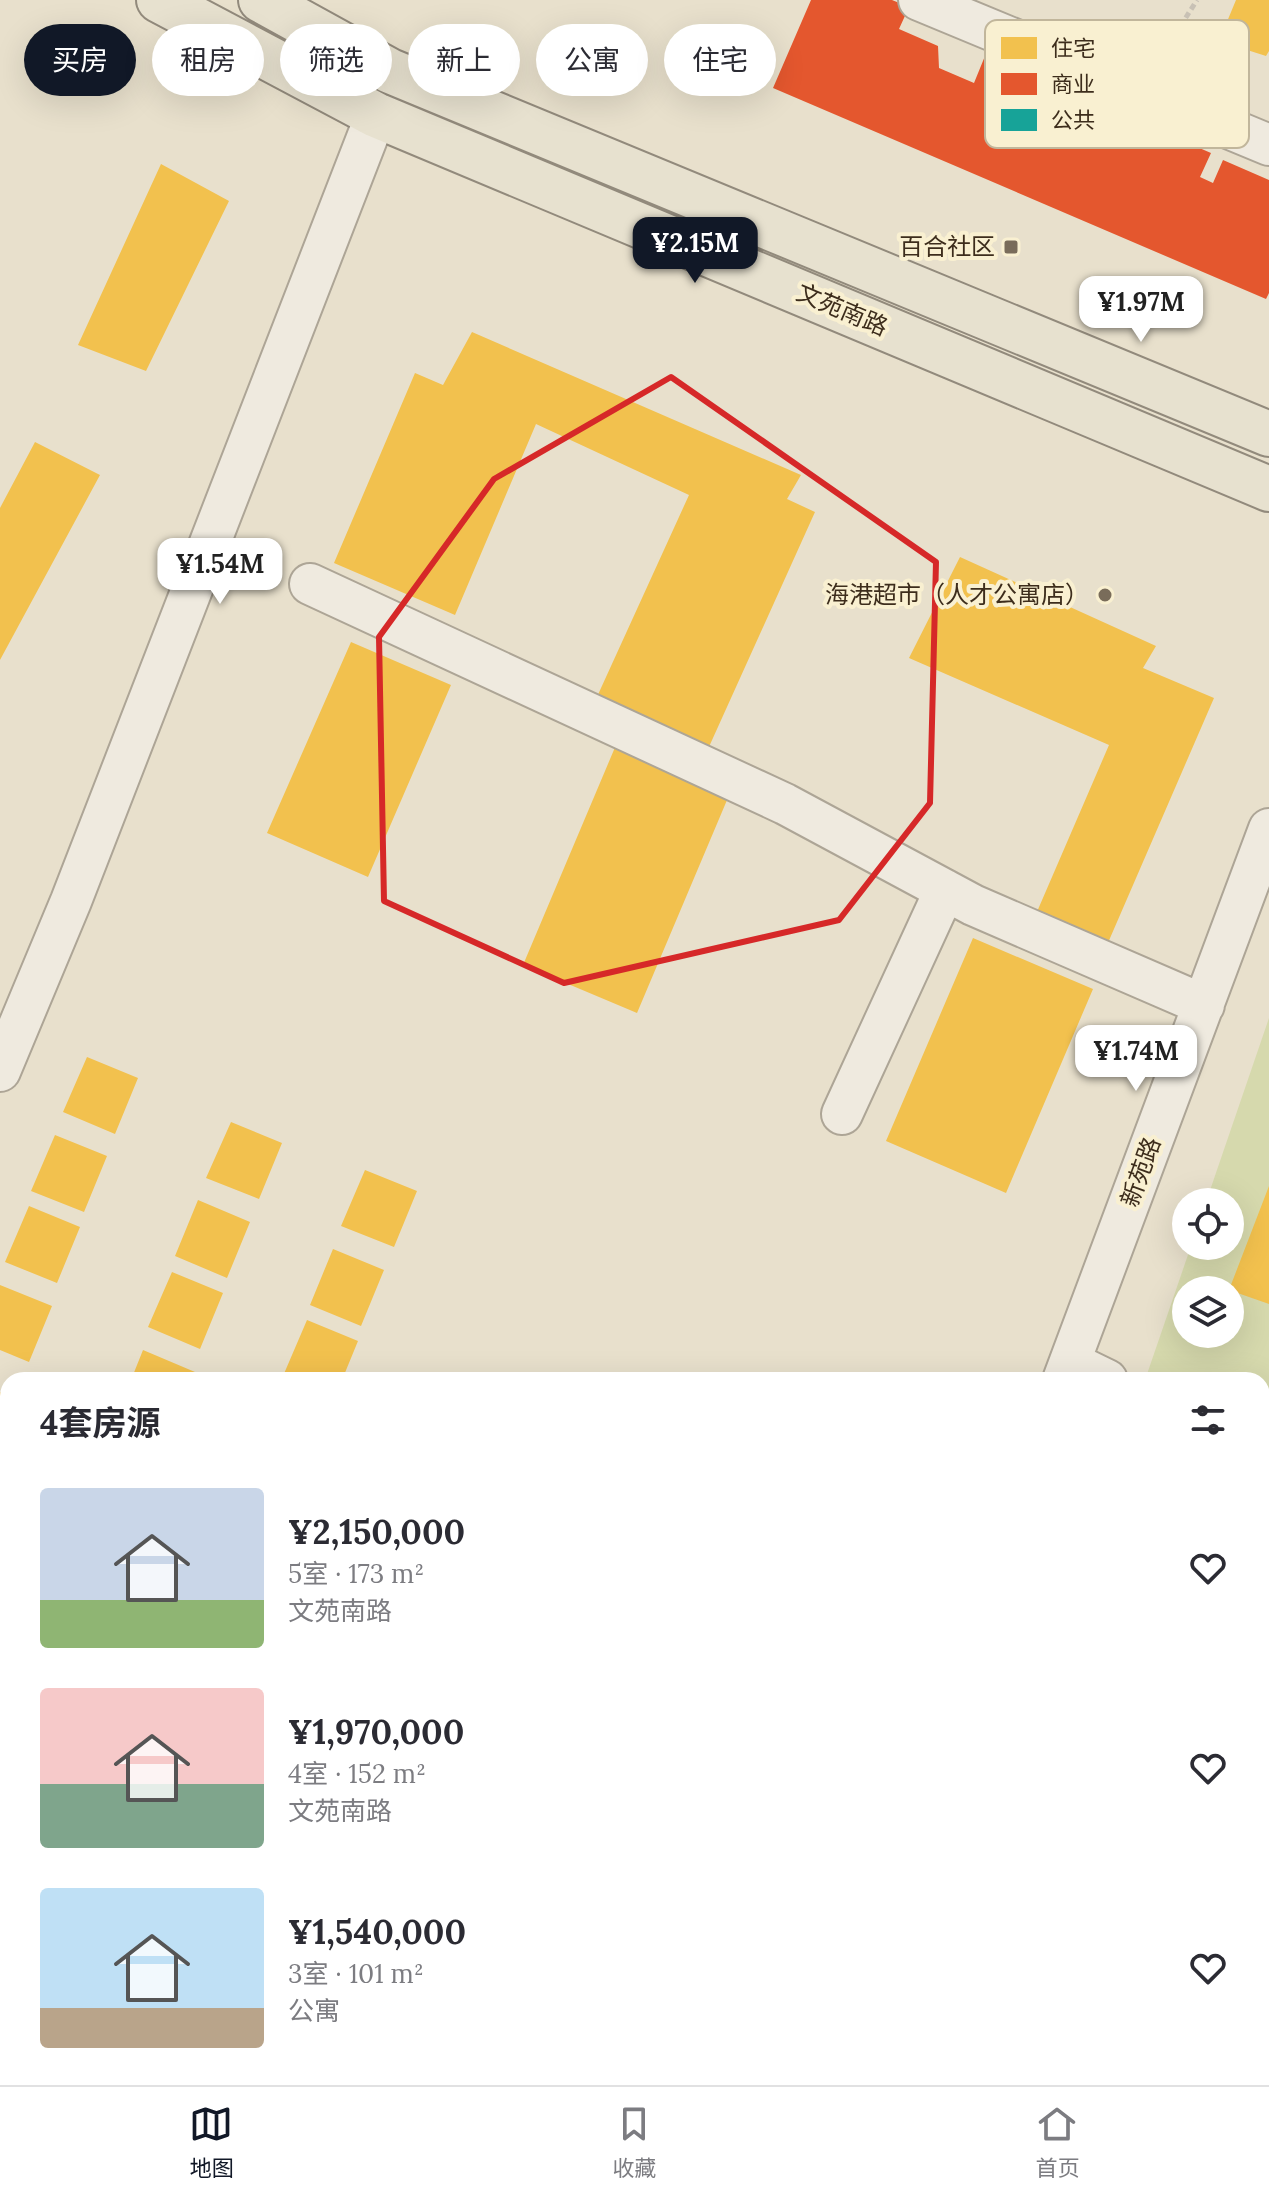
<!DOCTYPE html>
<html lang="zh">
<head>
<meta charset="utf-8">
<style>
	body { margin:0; font-family:Lora,"Noto Sans SC",serif; background:#f7f7f7; color:#2b2b33; height:100vh; display:flex; flex-direction:column; font-size:30px; white-space:nowrap }
	* { box-sizing:border-box; margin:0 }
	p { font-size:26px; color:#7c7c81 }
	.icon { flex:none; width:44px; height:44px; fill:none; stroke:currentColor; stroke-width:2; stroke-linecap:round; stroke-linejoin:round }
	.map { position:relative; flex:1; overflow:hidden }
	.sheet { position:absolute; left:0px; top:1372px; width:1270px; height:714px; display:flex; flex-direction:column; background:#fff; border-radius:24px 24px 0 0; box-shadow:0 8px 32px #0002 }
	.sheet>* { flex:none }
	.top-card { position:absolute; left:24px; top:24px; width:800px; height:72px; display:flex; gap:16px }
	.fabs { position:absolute; left:1172px; top:1188px; display:grid; gap:16px }
	.fabs a { display:grid; place-items:center; width:72px; height:72px; border-radius:50%; background:#fff; box-shadow:0 8px 32px #0002; font-size:40px }
	.price { position:absolute; translate:-50% -68px; padding:0 18px; border-radius:16px; background:#fff; color:#222; font-size:26px; line-height:52px; filter:drop-shadow(0 2px 4px #0008) }
	.price::after { content:''; position:absolute; left:50%; top:48px; width:24px; height:18px; margin-left:-12px; background:inherit; clip-path:polygon(0 0,100% 0,50% 100%) }
	.price.selected { background:#111827; color:#fff }
	ul { padding:0; list-style:none }
	li { display:flex; align-items:center; gap:24px; height:200px; padding:0 40px }
	li span { display:grid; place-items:center; flex:none; width:224px; height:160px; border-radius:8px; color:#555 }
	li>.icon { margin-inline-start:auto }
	span .icon { width:96px; height:96px; fill:#fffc; stroke-width:1 }
	li b { font-size:34px }
	h2 { display:flex; justify-content:space-between; align-items:center; height:96px; padding:0 40px; font-size:34px }
	.chip { padding:0 28px; border-radius:36px; background:#fff; box-shadow:0 8px 32px #0002; font-size:28px; line-height:72px }
	.chip.selected { background:#111827; color:#fff }
	.tab-bar { display:flex; justify-content:space-around; align-items:center; height:112px; border-top:2px solid #e1e1e2; background:#fff; font-size:22px; color:#7c7c81 }
	.tab-bar a { display:grid; justify-items:center; gap:4px }
	.tab-bar .selected { color:#111827 }
	.map>svg:first-child { display:block }
	.green { fill:#d6d9ad; fill-rule:evenodd }
	.water { fill:#b8cdc2 }
	.homes { fill:#f2c14e }
	.shops { fill:#e4572e }
	.public { fill:#17a398 }
	.lines { fill:none; stroke-linecap:round; stroke-linejoin:round }
	.minor-casing { stroke:#ada596; stroke-width:44 }
	.major-casing { stroke:#928a7c; stroke-width:48 }
	.path { stroke:#c8c1b5; stroke-width:5; stroke-dasharray:6 4; stroke-linecap:butt }
	.minor { stroke:#efeadf; stroke-width:40 }
	.major { stroke:#e7e1cf; stroke-width:44 }
	.marked { fill:none; stroke:#d62828; stroke-width:6; stroke-linejoin:round }
	.poi-dot { fill:#796c5a; stroke:#f9f0d1; stroke-width:3 }
	.labels { text-anchor:middle; stroke-width:8; stroke-linejoin:round; paint-order:stroke }
	.poi-label { font-size:24px; fill:#3d2d1c; stroke:#f9f0d1; text-anchor:end }
	.street-label { font-size:24px; fill:#3d2d1c; stroke:#f9f0d1 }
	.key { fill:#f9f0d1; stroke:#c1b69b; stroke-width:2 }
	.key-label { font-size:22px; fill:#3d2d1c }
</style>
</head>
<body>
<div class="map">
<svg width="1269" height="2085" viewBox="0 0 1269 2085">
	<rect width="100%" height="100%" fill="#e8e0cc"/>
	<path class="green" d="M 1269,1018 L 1269,2085 L 902,2085 L 905,2078 L 1262,2078 L 1262,1380 L 1145,1380 L 1191,1246 L 1230,1246 L 1230,1202 L 1206,1202 ZM 1186,1290 L 1230,1290 L 1230,1334 L 1186,1334 Z"/>
	<path class="water" d="M 437,2078 L 527,2078 L 521,2085 L 434,2085 Z"/>
	<path class="homes" d="M 1236,0 L 1269,0 L 1269,51 L 1266,56 L 1219,41 Z
		M 161,164 L 229,201 L 146,371 L 78,345 Z
		M 472,332 L 801,475 L 787,499 L 815,512 L 708,749 L 596,699 L 689,495 L 536,424 L 455,615 L 334,563 L 415,373 L 443,385 Z
		M 35,442 L 100,475 L 0,660 L 0,508 Z
		M 960,557 L 1156,646 L 1143,668 L 1214,698 L 1104,952 L 1033,921 L 1109,745 L 909,658 Z
		M 351,642 L 451,685 L 368,877 L 267,833 Z
		M 616,745 L 730,793 L 637,1013 L 523,965 Z
		M 973,938 L 1093,989 L 1006,1193 L 886,1141 Z
		M 87,1057 L 138,1078 L 115,1134 L 63,1112 Z
		M 231,1122 L 282,1143 L 259,1199 L 206,1178 Z
		M 55,1135 L 107,1156 L 84,1212 L 31,1191 Z
		M 365,1170 L 417,1191 L 394,1247 L 341,1226 Z
		M 1269,1186 L 1269,1304 L 1229,1290 Z
		M 198,1200 L 250,1222 L 227,1278 L 175,1256 Z
		M 29,1206 L 80,1227 L 57,1283 L 5,1262 Z
		M 333,1249 L 384,1270 L 361,1326 L 310,1305 Z
		M 172,1272 L 223,1293 L 200,1349 L 148,1327 Z
		M 0,1285 L 52,1306 L 29,1362 L 0,1350 Z
		M 307,1320 L 358,1341 L 342,1380 L 293,1380 L 283,1376 Z
		M 143,1350 L 195,1372 L 192,1380 L 131,1380 Z
		M 0,1392 L 8,1396 L 8,1415 L 0,1435 Z
		M 8,1660 L 8,1706 L 0,1702 L 0,1679 Z
		M 0,1728 L 8,1731 L 8,1797 L 0,1794 Z
		M 8,2056 L 8,2078 L 60,2078 L 57,2085 L 0,2085 L 0,2075 Z
		M 942,2078 L 1033,2078 L 1030,2085 L 940,2085 Z"/>
	<path class="shops" d="M 811,0 L 892,0 L 909,7 L 899,29 L 938,46 L 939,68 L 974,83 L 985,56 L 1211,153 L 1200,177 L 1213,183 L 1223,160 L 1269,180 L 1269,293 L 1266,299 L 773,88 Z"/>
	<path class="public" d="M 645,2078 L 741,2078 L 738,2085 L 642,2085 Z"/>
	<g class="lines">
		<g class="minor-casing">
			<path id="minor" d="M 919,0 L 1269,145
				M 310,584 L 785,804 L 973,905 L 1204,1005
				M 0,1071 L 71,901 L 376,115
				M 842,1114 L 945,890
				M 1070,1362 L 1107,1380
				M 1063,1380 L 1269,829
				M 1262,1455 L 1269,1458
				M 0,1584 L 8,1587
				M 800,2085 L 803,2078
				M 929,2085 L 931,2078"/>
		</g>
		<g class="major-casing">
			<path id="major" d="M 159,0 L 376,115 L 1269,489
				M 261,0 L 390,71 L 1269,434"/>
		</g>
		<path class="path" d="M 1159,60 L 1197,0
			M 1262,2071 L 1269,2038
			M 1258,2085 L 1260,2078"/>
		<use href="#minor" class="minor"/>
		<use href="#major" class="major"/>
	</g>
	<path class="marked" d="M 671,377 L 936,562 L 930,803 L 839,920 L 564,983 L 384,901 L 379,637 L 494,479 Z"/>
	<g class="poi-dot">
		<rect x="1003" y="239" width="16" height="16" rx="4"/>
		<circle cx="1105" cy="595" r="8"/>
	</g>
	<g class="labels">
		<g class="poi-label">
			<text x="995" y="255">百合社区</text>
			<text x="1089" y="603">海港超市（人才公寓店）</text>
		</g>
		<g class="street-label">
			<text transform="translate(842 310) rotate(23)" y="8">文苑南路</text>
			<text transform="translate(1141 1172) rotate(-70)" y="8">新苑路</text>
		</g>
	</g>
	<rect x="985" y="20" width="264" height="128" rx="12" class="key"/>
	<rect x="1001" y="37" width="36" height="22" fill="#f2c14e"/>
	<rect x="1001" y="73" width="36" height="22" fill="#e4572e"/>
	<rect x="1001" y="109" width="36" height="22" fill="#17a398"/>
	<g class="key-label">
		<text x="1051" y="56">住宅</text>
		<text x="1051" y="92">商业</text>
		<text x="1051" y="128">公共</text>
	</g>
</svg>
<div class="fabs">
<a><svg class="icon" aria-label="locate" viewBox="0 0 24 24"><circle cx="12" cy="12" r="6"/><path d="M12 2v4M12 18v4M2 12h4M18 12h4"/></svg></a>
<a><svg class="icon" aria-label="layers" viewBox="0 0 24 24"><path d="M12 4l9 5-9 5-9-5zM3 14l9 5 9-5"/></svg></a>
</div>
<b class="price selected" style="left:695px;top:285px">¥2.15M</b>
<b class="price" style="left:1141px;top:344px">¥1.97M</b>
<b class="price" style="left:220px;top:606px">¥1.54M</b>
<b class="price" style="left:1136px;top:1093px">¥1.74M</b>
<div class="top-card">
<a class="chip selected">买房</a>
<a class="chip">租房</a>
<a class="chip">筛选</a>
<a class="chip">新上</a>
<a class="chip">公寓</a>
<a class="chip">住宅</a>
</div>
<section class="sheet">
<h2>4套房源<svg class="icon" aria-label="filters" viewBox="0 0 24 24"><path d="M4 7h16M4 17h16"/><circle cx="9" cy="7" r="2"/><circle cx="15" cy="17" r="2"/></svg></h2>
<ul>
<li><span style="background:linear-gradient(#c9d6e8 70%,#8fb573 0)"><svg class="icon" aria-label="home" viewBox="0 0 24 24"><path d="M3 11l9-7 9 7M6 9v11h12V9"/></svg></span><div><b>¥2,150,000</b><p>5室 · 173 m²</p><p>文苑南路</p></div><svg class="icon" aria-label="heart" viewBox="0 0 24 24"><path d="M12 20l-8-8c-3-5 5-10 8-4 3-6 11-1 8 4z"/></svg></li>
<li><span style="background:linear-gradient(#f6c9c9 60%,#7fa58c 0)"><svg class="icon" aria-label="home" viewBox="0 0 24 24"><path d="M3 11l9-7 9 7M6 9v11h12V9"/></svg></span><div><b>¥1,970,000</b><p>4室 · 152 m²</p><p>文苑南路</p></div><svg class="icon" aria-label="heart" viewBox="0 0 24 24"><path d="M12 20l-8-8c-3-5 5-10 8-4 3-6 11-1 8 4z"/></svg></li>
<li><span style="background:linear-gradient(#bfe0f5 75%,#b9a48a 0)"><svg class="icon" aria-label="home" viewBox="0 0 24 24"><path d="M3 11l9-7 9 7M6 9v11h12V9"/></svg></span><div><b>¥1,540,000</b><p>3室 · 101 m²</p><p>公寓</p></div><svg class="icon" aria-label="heart" viewBox="0 0 24 24"><path d="M12 20l-8-8c-3-5 5-10 8-4 3-6 11-1 8 4z"/></svg></li>
</ul>
</section>
</div>
<nav class="tab-bar">
<a class="selected"><svg class="icon" aria-label="map" viewBox="0 0 24 24"><path d="M3 6l6-2 6 2 6-2v14l-6 2-6-2-6 2zM9 4v14M15 6v14"/></svg>地图</a>
<a><svg class="icon" aria-label="saved" viewBox="0 0 24 24"><path d="M7 4h10v16l-5-4-5 4z"/></svg>收藏</a>
<a><svg class="icon" aria-label="home" viewBox="0 0 24 24"><path d="M3 11l9-7 9 7M6 9v11h12V9"/></svg>首页</a>
</nav>
</body>
</html>
